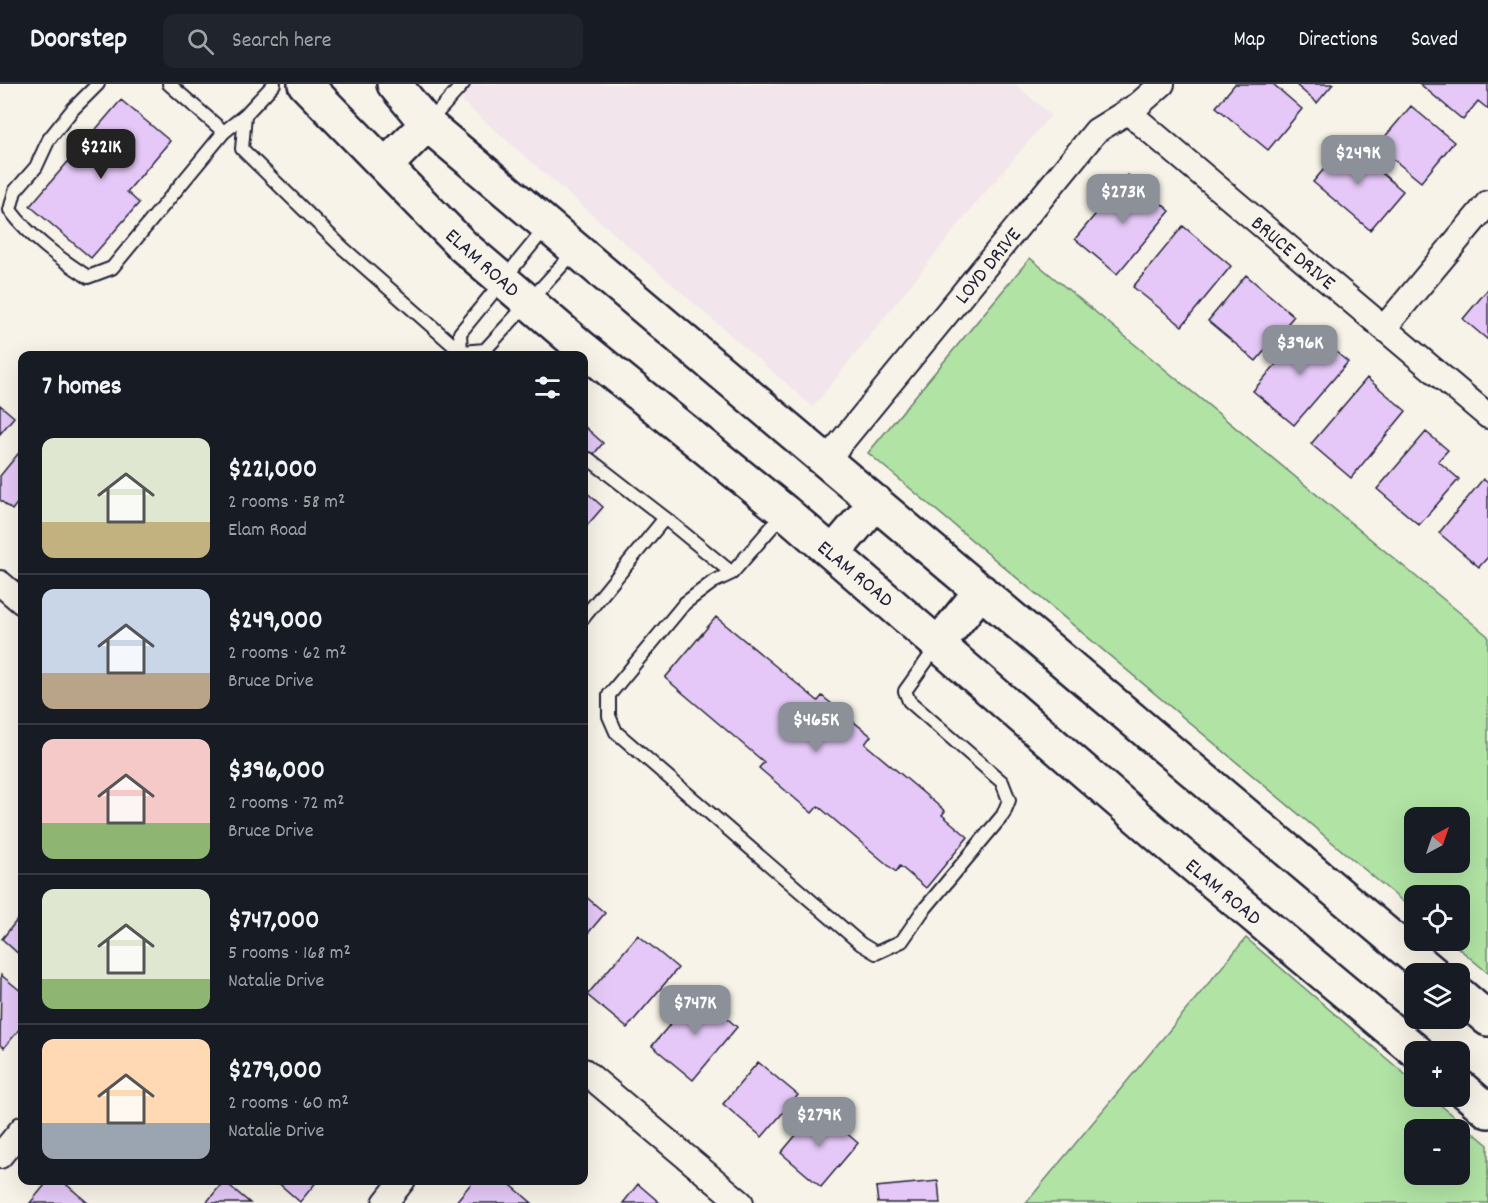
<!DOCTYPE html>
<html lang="en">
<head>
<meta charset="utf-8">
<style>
	body { margin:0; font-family:Dekko,sans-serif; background:#20242c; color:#f1f3f6; height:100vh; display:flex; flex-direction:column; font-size:22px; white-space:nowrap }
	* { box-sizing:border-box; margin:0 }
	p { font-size:20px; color:#9ea1a6 }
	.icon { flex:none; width:33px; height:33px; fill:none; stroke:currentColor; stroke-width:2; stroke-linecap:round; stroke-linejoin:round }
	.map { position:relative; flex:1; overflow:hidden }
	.side { position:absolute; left:18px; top:267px; width:570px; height:834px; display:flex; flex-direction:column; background:#171b24; border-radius:12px; box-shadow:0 6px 24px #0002 }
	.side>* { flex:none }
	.needle { width:39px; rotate:40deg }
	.buttons { position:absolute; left:1404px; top:723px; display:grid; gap:12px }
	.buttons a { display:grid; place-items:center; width:66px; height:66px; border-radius:12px; background:#171b24; box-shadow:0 6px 24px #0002; font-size:30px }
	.price { position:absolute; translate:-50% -51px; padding:0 14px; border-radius:12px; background:#8c9099; color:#fff; font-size:20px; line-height:39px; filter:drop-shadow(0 2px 3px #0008) }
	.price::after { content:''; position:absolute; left:50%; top:36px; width:18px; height:14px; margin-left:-9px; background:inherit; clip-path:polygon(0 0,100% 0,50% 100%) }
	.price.selected { background:#222; color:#fff }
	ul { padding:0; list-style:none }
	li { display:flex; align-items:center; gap:18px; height:150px; padding:0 24px }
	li+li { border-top:2px solid #363941 }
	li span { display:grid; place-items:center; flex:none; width:168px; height:120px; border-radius:12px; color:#555 }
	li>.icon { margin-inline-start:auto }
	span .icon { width:72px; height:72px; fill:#fffc; stroke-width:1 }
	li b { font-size:26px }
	h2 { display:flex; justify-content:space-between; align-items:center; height:72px; padding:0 24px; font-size:26px }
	header { display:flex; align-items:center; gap:36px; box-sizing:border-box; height:84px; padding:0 30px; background:#171b24; border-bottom:2px solid #363941 }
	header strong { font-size:28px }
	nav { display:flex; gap:33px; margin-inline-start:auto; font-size:21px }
	.search { width:420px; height:54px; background:#20242c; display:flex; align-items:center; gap:15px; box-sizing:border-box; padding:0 21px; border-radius:12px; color:#9ea1a6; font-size:22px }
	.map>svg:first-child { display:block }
	.built { fill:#f2e6ec }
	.green { fill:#b1e3a4; stroke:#6a8270; stroke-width:1.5; fill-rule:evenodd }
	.building { fill:#e5c8f7; stroke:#22223b; stroke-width:1.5 }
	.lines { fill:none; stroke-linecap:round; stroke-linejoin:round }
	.service-casing { stroke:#22223b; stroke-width:16 }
	.minor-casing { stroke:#22223b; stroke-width:28 }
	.secondary-casing { stroke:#22223b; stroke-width:38 }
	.service { stroke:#f7f3e8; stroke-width:12 }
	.minor { stroke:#f7f3e8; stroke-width:24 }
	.secondary { stroke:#f7f3e8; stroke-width:33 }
	.labels { text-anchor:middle; stroke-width:6; stroke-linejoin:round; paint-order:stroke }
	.street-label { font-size:21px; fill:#22223b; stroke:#f7f3e8 }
</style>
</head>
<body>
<header>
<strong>Doorstep</strong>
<div class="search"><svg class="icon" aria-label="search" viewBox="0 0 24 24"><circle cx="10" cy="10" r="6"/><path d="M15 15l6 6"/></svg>Search here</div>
<nav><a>Map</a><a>Directions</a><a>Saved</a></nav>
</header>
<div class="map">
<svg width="1488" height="1119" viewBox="0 0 1488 1119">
	<rect width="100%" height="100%" fill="#f7f3e8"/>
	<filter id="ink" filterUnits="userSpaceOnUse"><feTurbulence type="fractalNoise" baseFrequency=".0167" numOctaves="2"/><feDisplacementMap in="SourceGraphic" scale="12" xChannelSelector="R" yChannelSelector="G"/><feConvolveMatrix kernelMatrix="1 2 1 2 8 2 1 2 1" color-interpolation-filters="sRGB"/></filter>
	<g filter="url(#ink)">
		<path class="built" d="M 449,0 L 1015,0 L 1051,31 L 972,124 L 813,323 L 466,21 Z"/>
		<path class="green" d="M 1030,174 L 1488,552 L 1488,889 L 1450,857 L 1460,856 L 1460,812 L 1414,812 L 1414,827 L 868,369 ZM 1414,734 L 1460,734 L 1460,778 L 1414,778 Z
			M 1246,854 L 1414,998 L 1414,1012 L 1431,1013 L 1488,1061 L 1488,1119 L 1026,1119 ZM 1414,1046 L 1460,1046 L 1460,1090 L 1414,1090 Z"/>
		<path class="building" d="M 1235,0 L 1273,0 L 1302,25 L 1268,66 L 1216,23 Z
			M 1295,0 L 1333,0 L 1317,19 Z
			M 1420,0 L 1488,0 L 1488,25 L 1478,17 L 1463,36 Z
			M 121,16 L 170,57 L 127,108 L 139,119 L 91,174 L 30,122 Z
			M 1411,22 L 1454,58 L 1421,98 L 1377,62 Z
			M 1346,59 L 1403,107 L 1370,146 L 1313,98 Z
			M 1128,91 L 1170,127 L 1117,190 L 1075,155 Z
			M 1183,142 L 1231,182 L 1182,242 L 1133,203 Z
			M 1246,191 L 1294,232 L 1256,277 L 1208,237 Z
			M 1488,205 L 1488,256 L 1463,235 Z
			M 1307,244 L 1348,278 L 1294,341 L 1253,307 Z
			M 1367,294 L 1406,327 L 1351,394 L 1311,360 Z
			M 0,321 L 14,333 L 0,350 Z
			M 584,342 L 603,359 L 584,382 Z
			M 1426,348 L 1448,366 L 1438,377 L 1459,395 L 1419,441 L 1377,405 Z
			M 22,365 L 22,413 L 12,426 L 0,416 L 0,392 Z
			M 1483,395 L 1488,399 L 1488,473 L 1479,483 L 1439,449 Z
			M 584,406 L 603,423 L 584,445 Z
			M 716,533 L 818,617 L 822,612 L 871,652 L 865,660 L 945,727 L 942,731 L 968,753 L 926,804 L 900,782 L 896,788 L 818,722 L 812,729 L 759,684 L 764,678 L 665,594 Z
			M 584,811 L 605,829 L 584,854 Z
			M 22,830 L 22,873 L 2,855 Z
			M 638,851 L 678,884 L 627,944 L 587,911 Z
			M 1,891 L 22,908 L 22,942 L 4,964 L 0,961 Z
			M 697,908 L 737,943 L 693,996 L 652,962 Z
			M 758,978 L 798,1011 L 762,1053 L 723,1020 Z
			M 818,1025 L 858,1059 L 821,1103 L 781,1069 Z
			M 49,1096 L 61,1096 L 88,1119 L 30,1119 Z
			M 275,1096 L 318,1096 L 300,1118 Z
			M 474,1096 L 505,1096 L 532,1119 L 455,1119 Z
			M 224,1097 L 250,1119 L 206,1119 Z
			M 938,1097 L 940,1119 L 878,1119 L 876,1103 Z
			M 638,1100 L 660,1119 L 623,1119 Z"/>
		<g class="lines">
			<g class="service-casing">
				<path id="service" d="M 98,0 L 73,25 L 49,55 L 36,83 L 15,107 L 10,126 C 31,154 59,174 88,193 L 112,184 L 224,48 L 245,31
					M 169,0 L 224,48
					M 274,0 L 245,31 L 242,65 L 343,164 L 461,268 L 458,272
					M 428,39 L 463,0
					M 547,142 L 460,249 L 461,268 L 485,266 L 575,167
					M 589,375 L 665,434
					M 784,429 L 732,489 L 713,498 L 685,519 L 609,611 L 609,632 L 616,648 L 861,860 L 876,869 L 902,857 L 922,828 L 1003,731 L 1009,716 L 1002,698 L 909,617 L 905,607 L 938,561
					M 584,533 L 665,434 L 732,489"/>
			</g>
			<g class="minor-casing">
				<path id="minor" d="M 1128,28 L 1488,332
					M 1384,244 L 1488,119
					M 826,377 L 1096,47 L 1138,21 L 1162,0
					M 0,499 L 22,518
					M 584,987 L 741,1119
					M 0,1072 L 22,1045
					M 385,1119 L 403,1096"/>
			</g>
			<g class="secondary-casing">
				<path id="secondary" d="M 305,0 L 463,162 L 580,262 L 785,428 L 1173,764 L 1417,968
					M 394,0 L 427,40 L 1434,890
					M 385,82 L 427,40
					M 833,469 L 876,418
					M 939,559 L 981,507
					M 1460,911 L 1488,935
					M 1460,1003 L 1488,1027"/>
			</g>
			<use href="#service" class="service"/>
			<use href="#minor" class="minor"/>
			<use href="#secondary" class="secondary"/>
		</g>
	</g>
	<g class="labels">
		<g class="street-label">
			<text transform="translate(1294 168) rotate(40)" y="7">BRUCE DRIVE</text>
			<text transform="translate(483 178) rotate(42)" y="7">ELAM ROAD</text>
			<text transform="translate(987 181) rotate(-51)" y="7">LOYD DRIVE</text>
			<text transform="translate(856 489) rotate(40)" y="7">ELAM ROAD</text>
			<text transform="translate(1224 807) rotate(40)" y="7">ELAM ROAD</text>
		</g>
	</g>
</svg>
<div class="buttons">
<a><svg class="needle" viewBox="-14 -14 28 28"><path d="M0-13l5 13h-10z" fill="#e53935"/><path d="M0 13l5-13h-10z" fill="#9ea1a6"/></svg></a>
<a><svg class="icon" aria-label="locate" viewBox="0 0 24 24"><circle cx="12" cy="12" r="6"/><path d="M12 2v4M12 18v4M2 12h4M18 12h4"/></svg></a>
<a><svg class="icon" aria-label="layers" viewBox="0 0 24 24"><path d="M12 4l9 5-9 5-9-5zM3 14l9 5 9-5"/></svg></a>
<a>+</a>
<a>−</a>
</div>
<b class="price selected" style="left:101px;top:96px">$221K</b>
<b class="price" style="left:1358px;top:102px">$249K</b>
<b class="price" style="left:1123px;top:141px">$273K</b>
<b class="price" style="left:1300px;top:292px">$396K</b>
<b class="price" style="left:816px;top:669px">$465K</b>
<b class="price" style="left:695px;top:952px">$747K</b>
<b class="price" style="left:819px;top:1064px">$279K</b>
<section class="side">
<h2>7 homes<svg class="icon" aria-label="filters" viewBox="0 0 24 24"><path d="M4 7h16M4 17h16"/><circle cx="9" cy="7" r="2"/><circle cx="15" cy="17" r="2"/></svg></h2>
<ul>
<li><span style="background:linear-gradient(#dfe7d0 70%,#c2b280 0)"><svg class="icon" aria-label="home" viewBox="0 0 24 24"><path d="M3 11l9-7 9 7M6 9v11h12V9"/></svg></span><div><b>$221,000</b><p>2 rooms · 58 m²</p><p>Elam Road</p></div></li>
<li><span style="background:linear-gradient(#c9d6e8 70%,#b9a48a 0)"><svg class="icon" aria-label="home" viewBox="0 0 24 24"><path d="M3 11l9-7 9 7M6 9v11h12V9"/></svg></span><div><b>$249,000</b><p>2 rooms · 62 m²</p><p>Bruce Drive</p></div></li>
<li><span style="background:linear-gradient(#f6c9c9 70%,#8fb573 0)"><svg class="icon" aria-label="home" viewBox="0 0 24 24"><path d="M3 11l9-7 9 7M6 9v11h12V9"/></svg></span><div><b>$396,000</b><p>2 rooms · 72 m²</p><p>Bruce Drive</p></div></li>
<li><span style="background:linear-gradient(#dfe7d0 75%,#8fb573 0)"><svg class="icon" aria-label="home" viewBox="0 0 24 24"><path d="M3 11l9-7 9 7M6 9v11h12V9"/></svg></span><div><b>$747,000</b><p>5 rooms · 168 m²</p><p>Natalie Drive</p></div></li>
<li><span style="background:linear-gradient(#ffd9b3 70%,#9aa5b1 0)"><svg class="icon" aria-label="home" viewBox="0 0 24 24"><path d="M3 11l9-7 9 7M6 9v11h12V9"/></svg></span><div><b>$279,000</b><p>2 rooms · 60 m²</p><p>Natalie Drive</p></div></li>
</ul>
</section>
</div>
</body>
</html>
